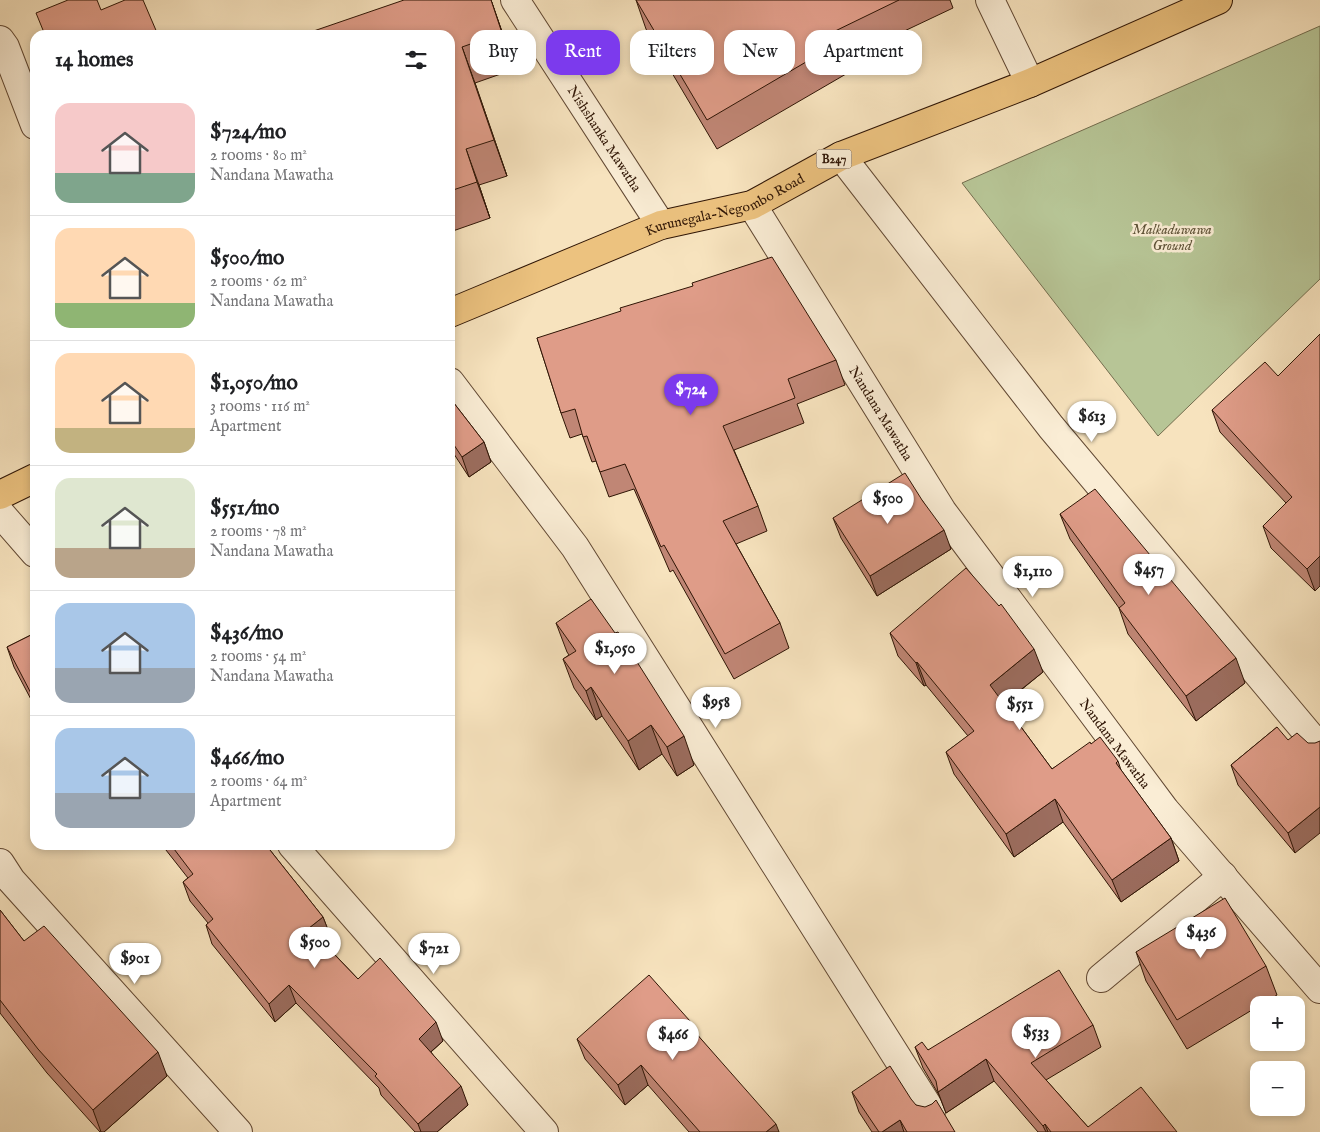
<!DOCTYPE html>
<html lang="en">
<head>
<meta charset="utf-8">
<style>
	body { margin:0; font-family:"IM FELL English",serif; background:#f2f2f2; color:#202124; height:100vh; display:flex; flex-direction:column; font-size:19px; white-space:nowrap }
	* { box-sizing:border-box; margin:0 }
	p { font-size:16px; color:#757577 }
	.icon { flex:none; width:28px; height:28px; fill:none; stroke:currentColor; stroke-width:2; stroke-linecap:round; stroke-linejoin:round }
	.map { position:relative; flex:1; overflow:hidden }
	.details { position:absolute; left:30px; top:30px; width:425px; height:820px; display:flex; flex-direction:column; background:#fff; border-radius:15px; box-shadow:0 2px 8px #0003 }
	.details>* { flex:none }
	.banner { position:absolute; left:470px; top:30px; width:475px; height:45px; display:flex; gap:10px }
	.tools { position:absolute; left:1250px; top:996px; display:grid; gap:10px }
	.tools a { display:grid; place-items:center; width:55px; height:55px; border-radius:10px; background:#fff; box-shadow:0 2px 8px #0003; font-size:25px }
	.price { position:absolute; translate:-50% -42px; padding:0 11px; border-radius:18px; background:#fff; color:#222; font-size:16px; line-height:32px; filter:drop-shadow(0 1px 2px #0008) }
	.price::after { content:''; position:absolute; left:50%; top:30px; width:15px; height:11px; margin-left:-8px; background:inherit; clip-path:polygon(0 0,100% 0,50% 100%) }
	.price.current { background:#7c3aed; color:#fff }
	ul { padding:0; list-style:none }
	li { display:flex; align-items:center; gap:15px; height:125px; padding:0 25px }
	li+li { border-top:1px solid #e0e0e0 }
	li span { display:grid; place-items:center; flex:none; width:140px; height:100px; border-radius:15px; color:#555 }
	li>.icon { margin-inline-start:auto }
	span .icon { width:60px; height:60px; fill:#fffc; stroke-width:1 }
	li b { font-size:21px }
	h2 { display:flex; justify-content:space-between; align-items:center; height:60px; padding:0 25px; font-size:21px }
	.tag { padding:0 18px; border-radius:15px; background:#fff; box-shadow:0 2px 8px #0003; font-size:18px; line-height:45px }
	.tag.current { background:#7c3aed; color:#fff }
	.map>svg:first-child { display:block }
	.green { fill:#b7c596; stroke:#736d4e }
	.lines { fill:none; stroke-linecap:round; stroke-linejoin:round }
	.minor-casing { stroke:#614833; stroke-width:30 }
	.primary-casing { stroke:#2f1505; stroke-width:30 }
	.minor { stroke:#faedd5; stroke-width:28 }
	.primary { stroke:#ecc27f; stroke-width:28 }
	.wall { fill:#c08675; stroke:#2f1505 }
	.shaded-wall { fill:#9c6d5f; stroke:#2f1505 }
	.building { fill:#df9c88; stroke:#2f1505 }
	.labels { text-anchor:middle; stroke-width:5; stroke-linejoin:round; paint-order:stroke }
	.shield { fill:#faedd5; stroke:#6c5643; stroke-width:1 }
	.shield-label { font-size:12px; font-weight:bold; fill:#2f1505 }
	.street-label { font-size:14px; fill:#2f1505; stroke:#faedd5 }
	.park-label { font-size:14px; font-style:italic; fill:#5f5338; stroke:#faedd5 }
</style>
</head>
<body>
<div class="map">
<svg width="1320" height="1132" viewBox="0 0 1320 1132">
	<rect width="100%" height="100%" fill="#f7e3be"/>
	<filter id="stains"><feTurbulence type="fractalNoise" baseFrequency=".004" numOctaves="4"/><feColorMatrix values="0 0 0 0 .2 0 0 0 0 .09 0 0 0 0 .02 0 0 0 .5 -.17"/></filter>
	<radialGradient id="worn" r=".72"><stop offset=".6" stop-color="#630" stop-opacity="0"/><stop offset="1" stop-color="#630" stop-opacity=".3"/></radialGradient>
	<path class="green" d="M 1320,26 L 1320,279 L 1158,436 L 962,183 Z"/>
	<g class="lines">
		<g class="minor-casing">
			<g id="minor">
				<path id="s1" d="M 515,0 L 661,225"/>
				<path d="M 990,0 L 1030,83"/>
				<path d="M 0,40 L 5,47 L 35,125"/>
				<path d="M 841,156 L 1051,427 L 1320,748"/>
				<path id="s2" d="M 752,205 L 942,511 L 1165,810 L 1320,989"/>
				<path d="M 450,382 L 575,547 L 931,1111"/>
				<path d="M 0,513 L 35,553"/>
				<path d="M 292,845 L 544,1132"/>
				<path d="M 0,863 L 11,880 L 238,1132"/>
				<path d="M 1101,978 L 1223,876"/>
			</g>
		</g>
		<g class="primary-casing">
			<g id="primary">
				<path id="s3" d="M 450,313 L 661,225 L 752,205 L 841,156 L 1030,83 L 1218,0"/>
				<path d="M 0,495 L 35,478"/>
			</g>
		</g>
		<use href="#minor" class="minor"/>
		<use href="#primary" class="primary"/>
	</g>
	<path class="wall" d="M 404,0 L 491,0 L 515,69 L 475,83 L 507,176 L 479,185 L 490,218 L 450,232 L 450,35 Z
		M 636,0 L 950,0 L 953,8 L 841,61 L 846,74 L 717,149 L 646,29 Z
		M 537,338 L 836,360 L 845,385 L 797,404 L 804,423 L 734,450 L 758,506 L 767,531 L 736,544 L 780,623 L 789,648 L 734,679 L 673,570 L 670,572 L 634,489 L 609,497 L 596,461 L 592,462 L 582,434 L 570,438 L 561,413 Z
		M 1278,376 L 1315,591 L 1271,548 L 1263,526 L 1286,503 L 1220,432 L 1212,410 Z
		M 450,398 L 484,442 L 491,462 L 469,477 L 450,448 Z
		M 922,500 L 951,549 L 877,596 L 841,538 L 833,518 Z
		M 1060,514 L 1245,683 L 1196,721 L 1128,634 L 1119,608 L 1070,539 Z
		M 556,623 L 694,765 L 677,776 L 662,754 L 639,770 L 602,716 L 596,720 L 574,688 L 563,659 L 569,655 L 567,652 Z
		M 35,633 L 35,707 L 14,667 L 7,647 Z
		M 890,633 L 1043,672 L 1004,704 L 1052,769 L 1091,744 L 1118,761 L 1121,770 L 1171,838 L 1179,861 L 1121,902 L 1063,822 L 1014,857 L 954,774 L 946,752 L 968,736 L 926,685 L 924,686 L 898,656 Z
		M 1277,727 L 1295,853 L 1238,785 L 1231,765 Z
		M 162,845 L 266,845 L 323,917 L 330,935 L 322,941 L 358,979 L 443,1041 L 431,1052 L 468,1105 L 437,1132 L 415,1132 L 381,1095 L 379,1088 L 296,1003 L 275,1022 L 212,944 L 206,925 L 208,923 L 190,901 L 183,882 L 188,878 Z
		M 0,910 L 24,941 L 167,1076 L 104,1132 L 100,1132 L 47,1073 L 0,1013 Z
		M 1136,952 L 1266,966 L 1277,995 L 1187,1049 L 1146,981 Z
		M 1093,1025 L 1101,1047 L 1046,1080 L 1088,1127 L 1177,1132 L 1038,1132 L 994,1081 L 946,1113 L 939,1095 L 923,1068 L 915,1047 L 928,1050 Z
		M 694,1031 L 779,1132 L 689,1132 L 648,1085 L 625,1105 L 585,1059 L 577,1039 Z
		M 852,1092 L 916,1105 L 955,1132 L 872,1132 L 859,1112 Z"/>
	<path class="shaded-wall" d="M 491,0 L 515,69 L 502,33 Z
		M 462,47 L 475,83 L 507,176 L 494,140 Z
		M 466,149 L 479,185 L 490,218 L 477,182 Z
		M 484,442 L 491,462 L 469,477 L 462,457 Z
		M 450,521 L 454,531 L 450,536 Z
		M 944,530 L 951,549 L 877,596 L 870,576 Z
		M 1320,556 L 1320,586 L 1315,591 L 1307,569 Z
		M 1034,649 L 1043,672 L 998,708 L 990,685 Z
		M 1236,658 L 1245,683 L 1196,721 L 1186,696 Z
		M 917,662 L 926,685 L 924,686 L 916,663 Z
		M 591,687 L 602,716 L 596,720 L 586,691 Z
		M 651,725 L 662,754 L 639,770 L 628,741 Z
		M 684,736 L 694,765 L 677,776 L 667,747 Z
		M 1055,799 L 1063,822 L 1014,857 L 1006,834 Z
		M 1320,807 L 1320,833 L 1295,853 L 1288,833 Z
		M 1171,838 L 1179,861 L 1121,902 L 1112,880 Z
		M 323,917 L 330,935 L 316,946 L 309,928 Z
		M 289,985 L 296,1003 L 275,1022 L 269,1004 Z
		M 690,1021 L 698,1041 L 687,1023 Z
		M 436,1022 L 443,1041 L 425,1057 L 419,1039 Z
		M 158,1052 L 167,1076 L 104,1132 L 101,1132 L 93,1110 Z
		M 986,1059 L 994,1081 L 946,1113 L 938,1092 Z
		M 641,1065 L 648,1085 L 625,1105 L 618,1085 Z
		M 461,1086 L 468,1105 L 437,1132 L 421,1132 L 418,1124 Z
		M 900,1120 L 904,1132 L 882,1132 Z
		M 776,1124 L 779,1132 L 766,1132 Z
		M 1045,1124 L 1048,1132 L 1046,1132 L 1043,1126 Z"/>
	<path class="building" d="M 68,0 L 97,0 L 101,10 L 125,0 L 143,0 L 158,35 L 45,35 L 36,13 Z
		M 404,0 L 491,0 L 502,33 L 462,47 L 494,140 L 466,149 L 477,182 L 450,191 L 450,35 L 302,35 Z
		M 636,0 L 899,0 L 829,34 L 835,45 L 707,120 Z
		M 772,257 L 836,360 L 788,379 L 795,398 L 723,426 L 758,506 L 723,521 L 780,623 L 725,654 L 664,545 L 661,547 L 625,464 L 600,472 L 587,436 L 583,437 L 575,409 L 561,413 L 537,338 L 621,311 L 620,308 L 693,286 L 692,283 Z
		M 1320,334 L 1320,556 L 1307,569 L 1263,526 L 1292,497 L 1212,410 L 1265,362 L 1278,376 Z
		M 450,398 L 484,442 L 462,457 L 450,439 Z
		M 905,473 L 922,500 L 944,530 L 870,576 L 833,518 Z
		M 1095,489 L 1236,658 L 1186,696 L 1119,608 L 1125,603 L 1060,514 Z
		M 966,568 L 999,606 L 1001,604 L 1034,649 L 990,685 L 1052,769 L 1090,742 L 1091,744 L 1100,737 L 1118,761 L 1116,763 L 1171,838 L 1112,880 L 1055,799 L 1006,834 L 946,752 L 974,731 L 917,662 L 916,663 L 890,633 Z
		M 591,599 L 615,633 L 618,632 L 684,736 L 667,747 L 651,725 L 628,741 L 591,687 L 586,691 L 563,659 L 576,651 L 556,623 Z
		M 35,633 L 35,701 L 7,647 Z
		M 1277,727 L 1288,740 L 1297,733 L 1308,743 L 1315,743 L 1320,741 L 1320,807 L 1288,833 L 1231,765 Z
		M 171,845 L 266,845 L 323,917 L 309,928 L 358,979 L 380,958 L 436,1022 L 419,1039 L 461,1086 L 418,1124 L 375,1076 L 377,1074 L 289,985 L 269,1004 L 206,925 L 213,919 L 183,882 L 193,874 Z
		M 1225,898 L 1266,966 L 1177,1020 L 1136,952 Z
		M 0,910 L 24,941 L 44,926 L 158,1052 L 93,1110 L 38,1049 L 0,1000 Z
		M 1059,970 L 1093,1025 L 1031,1063 L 1088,1127 L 1141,1087 L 1177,1132 L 1051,1132 L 1045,1124 L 1043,1126 L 986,1059 L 938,1092 L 936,1081 L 915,1047 L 922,1042 L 928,1050 Z
		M 649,975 L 690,1021 L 687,1023 L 776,1124 L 766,1132 L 700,1132 L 641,1065 L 618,1085 L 577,1039 Z
		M 890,1066 L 911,1099 L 916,1105 L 925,1107 L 932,1104 L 936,1100 L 955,1132 L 907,1132 L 900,1120 L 882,1132 L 879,1132 L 852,1092 Z"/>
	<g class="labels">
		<rect class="shield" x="816.5" y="149.5" width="35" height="19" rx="4"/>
		<g class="shield-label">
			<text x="834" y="163">B247</text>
		</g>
		<g class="street-label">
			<text dy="5" stroke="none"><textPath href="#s1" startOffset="165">Nishshanka Mawatha</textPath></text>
			<text dy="5" stroke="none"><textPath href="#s3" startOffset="296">Kurunegala-Negombo Road</textPath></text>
			<text dy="5" stroke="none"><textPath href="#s2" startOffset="245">Nandana Mawatha</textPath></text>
			<text dy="5" stroke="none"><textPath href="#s2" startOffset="650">Nandana Mawatha</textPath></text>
		</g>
		<g class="park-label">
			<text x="1172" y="234">Malkaduwawa<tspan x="1172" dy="16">Ground</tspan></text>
		</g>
	</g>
	<rect width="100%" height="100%" filter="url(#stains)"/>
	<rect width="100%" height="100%" fill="url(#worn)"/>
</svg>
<div class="tools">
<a>+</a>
<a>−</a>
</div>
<b class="price current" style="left:691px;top:416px">$724</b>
<b class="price" style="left:1092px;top:443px">$613</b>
<b class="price" style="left:888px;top:525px">$500</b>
<b class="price" style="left:1149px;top:596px">$457</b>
<b class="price" style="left:1033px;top:598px">$1,110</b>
<b class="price" style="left:615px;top:675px">$1,050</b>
<b class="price" style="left:716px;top:729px">$958</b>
<b class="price" style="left:1020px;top:731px">$551</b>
<b class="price" style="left:1201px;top:959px">$436</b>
<b class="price" style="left:315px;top:969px">$500</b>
<b class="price" style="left:434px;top:975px">$721</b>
<b class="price" style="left:135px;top:985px">$901</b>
<b class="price" style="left:1036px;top:1059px">$533</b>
<b class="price" style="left:673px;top:1061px">$466</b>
<div class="banner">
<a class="tag">Buy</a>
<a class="tag current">Rent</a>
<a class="tag">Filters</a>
<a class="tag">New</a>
<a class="tag">Apartment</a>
</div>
<section class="details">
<h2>14 homes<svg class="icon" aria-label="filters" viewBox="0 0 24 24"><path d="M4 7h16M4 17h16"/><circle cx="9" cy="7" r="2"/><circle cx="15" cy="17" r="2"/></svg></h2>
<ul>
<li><span style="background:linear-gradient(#f6c9c9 70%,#7fa58c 0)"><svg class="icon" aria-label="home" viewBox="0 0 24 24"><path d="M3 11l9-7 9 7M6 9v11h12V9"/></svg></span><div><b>$724/mo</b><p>2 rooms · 80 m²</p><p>Nandana Mawatha</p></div></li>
<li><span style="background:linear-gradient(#ffd9b3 75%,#8fb573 0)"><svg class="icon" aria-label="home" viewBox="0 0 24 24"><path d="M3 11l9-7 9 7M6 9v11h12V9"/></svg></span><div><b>$500/mo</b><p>2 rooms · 62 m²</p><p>Nandana Mawatha</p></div></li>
<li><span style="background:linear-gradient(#ffd9b3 75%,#c2b280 0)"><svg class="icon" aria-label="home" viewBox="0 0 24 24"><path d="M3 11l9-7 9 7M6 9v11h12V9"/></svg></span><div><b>$1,050/mo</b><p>3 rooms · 116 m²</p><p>Apartment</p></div></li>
<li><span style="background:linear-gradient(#dfe7d0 70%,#b9a48a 0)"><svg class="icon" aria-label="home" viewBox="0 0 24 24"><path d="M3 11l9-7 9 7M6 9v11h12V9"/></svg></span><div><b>$551/mo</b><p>2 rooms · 78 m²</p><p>Nandana Mawatha</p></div></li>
<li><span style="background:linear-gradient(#a9c7e8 65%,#9aa5b1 0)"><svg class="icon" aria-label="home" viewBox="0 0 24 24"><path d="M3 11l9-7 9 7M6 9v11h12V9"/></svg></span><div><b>$436/mo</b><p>2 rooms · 54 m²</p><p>Nandana Mawatha</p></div></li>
<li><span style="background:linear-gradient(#a9c7e8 65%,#9aa5b1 0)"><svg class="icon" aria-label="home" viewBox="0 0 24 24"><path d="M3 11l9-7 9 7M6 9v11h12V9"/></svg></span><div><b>$466/mo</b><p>2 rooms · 64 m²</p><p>Apartment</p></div></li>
</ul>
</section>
</div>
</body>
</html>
